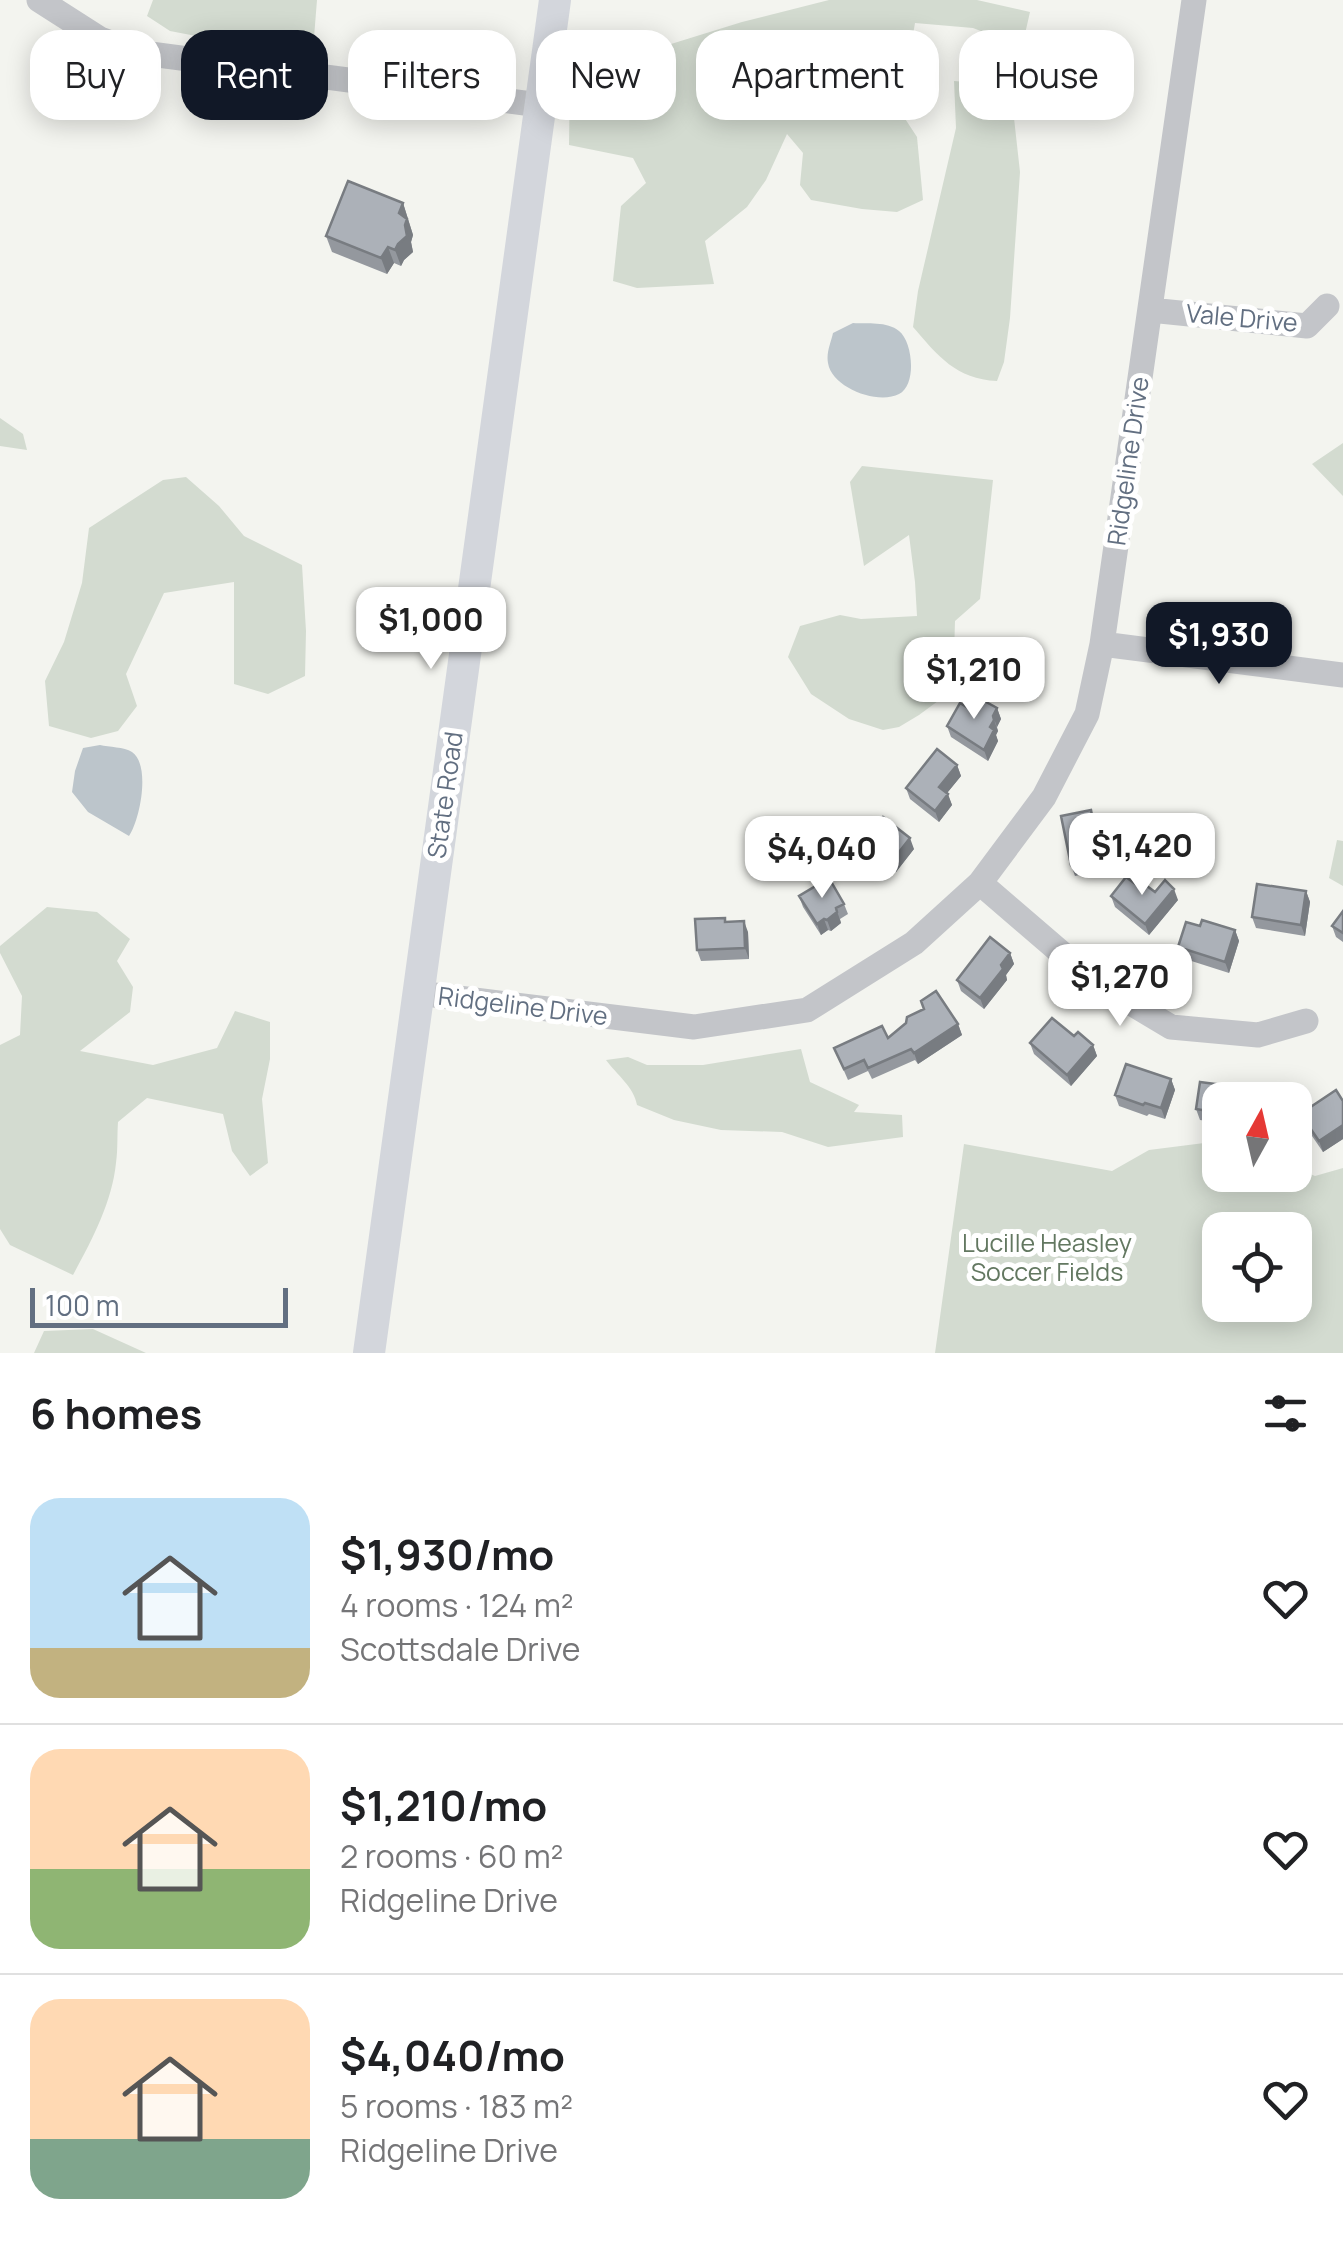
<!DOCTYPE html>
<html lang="en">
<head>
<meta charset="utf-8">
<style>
	body { margin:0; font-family:Manrope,sans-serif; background:#f2f2f2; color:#202124; height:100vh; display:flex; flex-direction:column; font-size:38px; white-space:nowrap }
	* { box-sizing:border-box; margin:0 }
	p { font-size:32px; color:#757577 }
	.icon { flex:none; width:55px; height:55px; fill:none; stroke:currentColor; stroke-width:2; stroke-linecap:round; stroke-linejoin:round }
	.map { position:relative; height:1353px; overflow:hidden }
	.side { display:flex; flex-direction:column; background:#fff; flex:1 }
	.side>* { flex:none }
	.hud { position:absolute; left:30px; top:30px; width:1285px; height:90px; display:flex; gap:20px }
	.needle { width:65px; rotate:8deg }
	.buttons { position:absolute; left:1202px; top:1082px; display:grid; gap:20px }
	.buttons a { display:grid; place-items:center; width:110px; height:110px; border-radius:20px; background:#fff; box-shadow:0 5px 25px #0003; font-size:50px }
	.scale { position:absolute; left:30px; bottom:25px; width:258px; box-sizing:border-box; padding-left:10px; border:5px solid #626f81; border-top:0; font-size:28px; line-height:35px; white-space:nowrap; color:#626f81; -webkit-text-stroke:8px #fff; paint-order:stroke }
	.price { position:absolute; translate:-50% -85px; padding:0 22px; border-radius:20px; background:#fff; color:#222; font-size:32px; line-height:65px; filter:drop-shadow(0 2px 5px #0008) }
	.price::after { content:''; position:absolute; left:50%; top:60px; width:30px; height:22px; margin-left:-15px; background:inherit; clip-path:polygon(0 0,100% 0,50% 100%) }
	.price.selected { background:#111827; color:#fff }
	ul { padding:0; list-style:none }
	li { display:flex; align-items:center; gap:30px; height:250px; padding:0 30px }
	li+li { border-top:2px solid #e0e0e0 }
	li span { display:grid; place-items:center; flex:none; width:280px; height:200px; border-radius:30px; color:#555 }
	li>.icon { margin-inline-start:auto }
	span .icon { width:120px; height:120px; fill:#fffc; stroke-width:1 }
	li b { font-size:42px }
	h2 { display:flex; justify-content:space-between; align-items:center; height:120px; padding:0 30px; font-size:42px }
	.pill { padding:0 35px; border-radius:30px; background:#fff; box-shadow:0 5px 25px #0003; font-size:35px; line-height:90px }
	.pill.selected { background:#111827; color:#fff }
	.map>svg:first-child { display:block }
	.green { fill:#d3dbd0; fill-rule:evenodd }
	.water { fill:#bcc5cb }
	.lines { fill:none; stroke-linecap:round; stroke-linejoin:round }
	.minor { stroke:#c3c5c9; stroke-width:25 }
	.major { stroke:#d3d6dc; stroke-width:32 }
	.wall { fill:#94989e }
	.shaded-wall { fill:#787c81 }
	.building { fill:#acb1b8; stroke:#787c81; stroke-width:2.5 }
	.labels { text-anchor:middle; stroke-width:10; stroke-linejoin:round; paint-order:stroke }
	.street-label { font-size:25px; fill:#626f81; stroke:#fff }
	.park-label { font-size:25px; fill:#637861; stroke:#fff }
</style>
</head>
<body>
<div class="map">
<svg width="1343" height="1353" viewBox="0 0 1343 1353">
	<rect width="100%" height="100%" fill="#f3f4ef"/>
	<path class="green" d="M 153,0 L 317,0 L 313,50 L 196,36 L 170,31 L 147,16 Z
		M 829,0 L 977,0 L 1030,12 L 1022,47 L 973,28 L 915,23 L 900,111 L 917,137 L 923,200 L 897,212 L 862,209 L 811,200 L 800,185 L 803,153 L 787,134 L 766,180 L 747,207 L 705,241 L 714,284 L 637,288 L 613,281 L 621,206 L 646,183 L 633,158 L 569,145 L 570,70 L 637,60 L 671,44 L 742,22 Z
		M 954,81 L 991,84 L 1013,109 L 1020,172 L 1010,318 L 1004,362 L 997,381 C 956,379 938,356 913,327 L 918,291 L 956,128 Z
		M 0,418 L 23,434 L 27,450 L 0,446 Z
		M 1343,443 L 1343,496 L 1312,464 Z
		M 862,466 L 993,480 L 980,599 L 955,621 L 953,690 L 919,715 L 899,727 L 883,730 L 849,719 L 811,694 L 788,657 L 800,626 L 840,615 L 861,619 L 917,616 L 915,582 L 909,535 L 864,566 L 850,482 Z
		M 186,477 L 219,506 L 244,536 L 302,565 L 306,631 L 305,676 L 268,694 L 234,684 L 234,582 L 164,593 L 126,674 L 137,706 L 118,731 L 91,738 L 49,726 L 45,681 L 64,642 L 82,583 L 89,528 L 163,480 Z
		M 1337,840 L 1343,841 L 1343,886 L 1329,878 Z
		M 47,907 L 97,912 L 130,939 L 117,961 L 133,987 L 130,1012 L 80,1051 L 153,1065 L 217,1048 L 235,1011 L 270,1022 L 270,1059 L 262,1099 L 268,1163 L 250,1176 L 232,1151 L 223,1114 L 147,1098 L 118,1122 C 117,1136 118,1149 116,1163 C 112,1202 92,1240 73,1275 L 10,1245 L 0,1229 L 0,1045 L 20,1035 L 22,996 L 0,953 L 0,946 Z
		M 801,1049 L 810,1082 L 859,1105 L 854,1112 L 902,1115 L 903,1137 L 828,1147 L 782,1132 L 721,1130 L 674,1120 L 637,1105 C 634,1087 617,1075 606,1060 L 628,1057 L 647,1065 L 703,1065 Z
		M 1220,1141 L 1220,1175 L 1295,1175 L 1295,1168 L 1315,1176 L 1343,1168 L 1343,1353 L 935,1353 L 964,1144 L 1112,1171 L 1149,1150 ZM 1295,1230 L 1295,1305 L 1220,1305 L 1220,1230 Z
		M 93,1329 L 146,1353 L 34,1353 L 44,1331 Z"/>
	<path class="water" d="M 853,323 C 867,324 887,321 899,331 C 913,342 917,385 899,394 C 878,405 832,388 828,363 C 826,353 831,342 833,333 Z
		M 100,745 C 109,747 124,747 132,752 C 151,765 140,820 129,836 L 88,812 L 72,792 L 75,771 L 83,748 Z"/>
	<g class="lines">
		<path class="minor" d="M 39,0 L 100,39 L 135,52 L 540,105
			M 1150,310 L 1307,326 L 1327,306
			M 1102,644 L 1343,675
			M 980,883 L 1094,981 L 1171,1027 L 1258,1035 L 1306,1021
			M 418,993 L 694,1027 L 807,1010 L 914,943 L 980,883 L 1044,797 L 1087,714 L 1102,644 L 1194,0"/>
		<path class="major" d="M 369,1353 L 555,0"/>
	</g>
	<path class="wall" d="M 403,203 L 413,235 L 411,242 L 413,252 L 404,260 L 401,266 L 394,263 L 387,274 L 332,252 L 326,236 Z
		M 997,708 L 1001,719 L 997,727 L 998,731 L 996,735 L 998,741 L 988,761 L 951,737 L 947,726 L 970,709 Z
		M 957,765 L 961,776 L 947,793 L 952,805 L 939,822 L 910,799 L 906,788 Z
		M 1091,810 L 1095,821 L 1104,870 L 1075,876 L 1071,865 Z
		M 871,833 L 914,849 L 896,872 L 876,857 L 872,846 L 875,843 Z
		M 1138,886 L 1178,900 L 1149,935 L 1115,907 L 1111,896 Z
		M 1306,891 L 1310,902 L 1305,936 L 1256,928 L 1252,917 Z
		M 799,896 L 844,904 L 848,914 L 840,919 L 841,923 L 831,931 L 828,930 L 821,935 L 803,907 Z
		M 1343,911 L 1343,942 L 1336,937 L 1332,926 Z
		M 726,922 L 748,932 L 749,959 L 701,961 L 697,950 Z
		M 1235,930 L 1239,941 L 1229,973 L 1182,958 L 1178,947 Z
		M 1010,953 L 1014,964 L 1006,975 L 1007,980 L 984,1009 L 961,991 L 957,980 Z
		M 958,1024 L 962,1035 L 918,1064 L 915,1060 L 872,1079 L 868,1071 L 848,1080 L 834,1048 Z
		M 1030,1043 L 1093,1045 L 1097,1056 L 1071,1086 L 1034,1054 Z
		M 1171,1079 L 1175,1090 L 1165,1119 L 1149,1114 L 1147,1116 L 1119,1106 L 1115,1095 Z
		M 1247,1088 L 1251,1100 L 1220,1100 L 1220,1123 L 1200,1120 L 1196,1109 Z
		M 1343,1101 L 1343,1139 L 1323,1152 L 1312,1136 L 1302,1143 L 1295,1133 L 1295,1109 L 1309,1108 Z"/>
	<path class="shaded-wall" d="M 403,203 L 413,235 L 411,242 L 413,252 L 404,260 L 401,266 L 395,250 L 399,213 Z
		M 388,247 L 394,263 L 387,274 L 381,258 Z
		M 997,708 L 1001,719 L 997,727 L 993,716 Z
		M 994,720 L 998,731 L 996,735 L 998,741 L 988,761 L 984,750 L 990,727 Z
		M 957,765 L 961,776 L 943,798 L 939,787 Z
		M 948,794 L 952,805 L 939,822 L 935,811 Z
		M 1091,810 L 1095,821 L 1104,870 L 1100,859 Z
		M 910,838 L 914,849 L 896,872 L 892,861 Z
		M 1174,889 L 1178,900 L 1149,935 L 1145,924 Z
		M 1306,891 L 1310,902 L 1305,936 L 1301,925 Z
		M 836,908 L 841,923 L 831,931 L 827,920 Z
		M 824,919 L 828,930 L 821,935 L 817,924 Z
		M 744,921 L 748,932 L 749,959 L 745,948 Z
		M 1235,930 L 1239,941 L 1229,973 L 1225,962 Z
		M 1010,953 L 1014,964 L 1006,975 L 1007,980 L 984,1009 L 980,998 Z
		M 958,1024 L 962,1035 L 918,1064 L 914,1053 Z
		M 1093,1045 L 1097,1056 L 1071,1086 L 1067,1075 Z
		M 1171,1079 L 1175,1090 L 1165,1119 L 1161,1108 Z
		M 1308,1125 L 1312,1136 L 1302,1143 L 1298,1132 Z
		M 1343,1125 L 1343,1139 L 1323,1152 L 1319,1141 Z"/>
	<path class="building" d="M 348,181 L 403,203 L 399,213 L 407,219 L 405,225 L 407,236 L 398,244 L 395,250 L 388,247 L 381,258 L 326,236 Z
		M 977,697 L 997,708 L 993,716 L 994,720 L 990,727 L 994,730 L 984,750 L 947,726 L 960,703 L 970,709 Z
		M 937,749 L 957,765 L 939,787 L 948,794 L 935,811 L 906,788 Z
		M 1091,810 L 1100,859 L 1071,865 L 1061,816 Z
		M 883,817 L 910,838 L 892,861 L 872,846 L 878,839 L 871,833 Z
		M 1126,877 L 1138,886 L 1143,883 L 1155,892 L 1165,880 L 1174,889 L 1145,924 L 1111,896 Z
		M 829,878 L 844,904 L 836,908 L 837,912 L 827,920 L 824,919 L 817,924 L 799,896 Z
		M 1257,884 L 1306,891 L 1301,925 L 1252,917 Z
		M 1343,911 L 1343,933 L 1332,926 Z
		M 725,918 L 725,922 L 744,921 L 745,948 L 697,950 L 695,919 Z
		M 1202,920 L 1235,930 L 1225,962 L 1178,947 L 1186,922 L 1200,926 Z
		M 990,937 L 1010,953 L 1001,965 L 1003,969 L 980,998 L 957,980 Z
		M 936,991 L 958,1024 L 914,1053 L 911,1049 L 868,1068 L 864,1060 L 844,1069 L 834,1048 L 882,1026 L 888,1038 L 906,1023 L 907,1017 L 924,1009 L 921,1001 Z
		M 1052,1018 L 1074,1036 L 1078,1032 L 1093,1045 L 1067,1075 L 1030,1043 Z
		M 1126,1064 L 1171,1079 L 1161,1108 L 1145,1103 L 1143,1105 L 1115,1095 Z
		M 1200,1082 L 1247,1088 L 1246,1100 L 1220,1100 L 1220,1113 L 1196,1109 Z
		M 1336,1090 L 1343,1101 L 1343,1125 L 1319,1141 L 1308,1125 L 1298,1132 L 1295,1128 L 1295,1109 L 1305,1102 L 1309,1108 Z"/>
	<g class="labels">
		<g class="street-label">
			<text transform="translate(1242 318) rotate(5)" y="9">Vale Drive</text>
			<text transform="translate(1128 461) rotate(-82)" y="9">Ridgeline Drive</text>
			<text transform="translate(445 795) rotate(-82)" y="9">State Road</text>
			<text transform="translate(523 1006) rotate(7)" y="9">Ridgeline Drive</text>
		</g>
		<g class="park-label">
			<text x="1047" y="1252">Lucille Heasley<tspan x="1047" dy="29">Soccer Fields</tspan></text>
		</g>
	</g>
</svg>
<div class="buttons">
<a><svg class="needle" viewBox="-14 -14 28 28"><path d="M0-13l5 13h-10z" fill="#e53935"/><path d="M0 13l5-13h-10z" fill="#757577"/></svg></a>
<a><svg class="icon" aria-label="locate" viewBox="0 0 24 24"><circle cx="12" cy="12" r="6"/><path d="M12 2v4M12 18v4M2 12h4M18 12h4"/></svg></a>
</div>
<div class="scale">100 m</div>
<b class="price" style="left:431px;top:672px">$1,000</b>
<b class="price selected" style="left:1219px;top:687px">$1,930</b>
<b class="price" style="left:974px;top:722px">$1,210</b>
<b class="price" style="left:1142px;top:898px">$1,420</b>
<b class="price" style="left:822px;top:901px">$4,040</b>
<b class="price" style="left:1120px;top:1029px">$1,270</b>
<div class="hud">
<a class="pill">Buy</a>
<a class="pill selected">Rent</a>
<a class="pill">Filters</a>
<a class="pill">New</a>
<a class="pill">Apartment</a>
<a class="pill">House</a>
</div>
</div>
<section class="side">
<h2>6 homes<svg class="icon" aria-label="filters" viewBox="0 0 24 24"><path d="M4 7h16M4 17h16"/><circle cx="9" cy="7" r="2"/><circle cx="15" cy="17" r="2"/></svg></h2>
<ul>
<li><span style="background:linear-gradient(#bfe0f5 75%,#c2b280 0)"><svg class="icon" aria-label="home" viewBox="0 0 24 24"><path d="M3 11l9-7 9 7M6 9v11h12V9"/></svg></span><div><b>$1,930/mo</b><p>4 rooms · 124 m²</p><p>Scottsdale Drive</p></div><svg class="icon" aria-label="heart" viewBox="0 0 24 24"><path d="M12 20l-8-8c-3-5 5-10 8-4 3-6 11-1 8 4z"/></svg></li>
<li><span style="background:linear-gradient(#ffd9b3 60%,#8fb573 0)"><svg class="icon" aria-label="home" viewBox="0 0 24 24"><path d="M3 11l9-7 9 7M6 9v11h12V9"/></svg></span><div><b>$1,210/mo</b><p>2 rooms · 60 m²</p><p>Ridgeline Drive</p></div><svg class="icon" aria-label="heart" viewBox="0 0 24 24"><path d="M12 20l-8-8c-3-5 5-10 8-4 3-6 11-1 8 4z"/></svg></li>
<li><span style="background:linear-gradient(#ffd9b3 70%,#7fa58c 0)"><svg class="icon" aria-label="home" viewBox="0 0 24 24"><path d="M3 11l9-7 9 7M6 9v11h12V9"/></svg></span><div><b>$4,040/mo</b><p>5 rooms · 183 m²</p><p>Ridgeline Drive</p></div><svg class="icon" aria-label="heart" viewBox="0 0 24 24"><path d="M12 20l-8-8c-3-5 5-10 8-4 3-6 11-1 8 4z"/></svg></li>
</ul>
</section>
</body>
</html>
